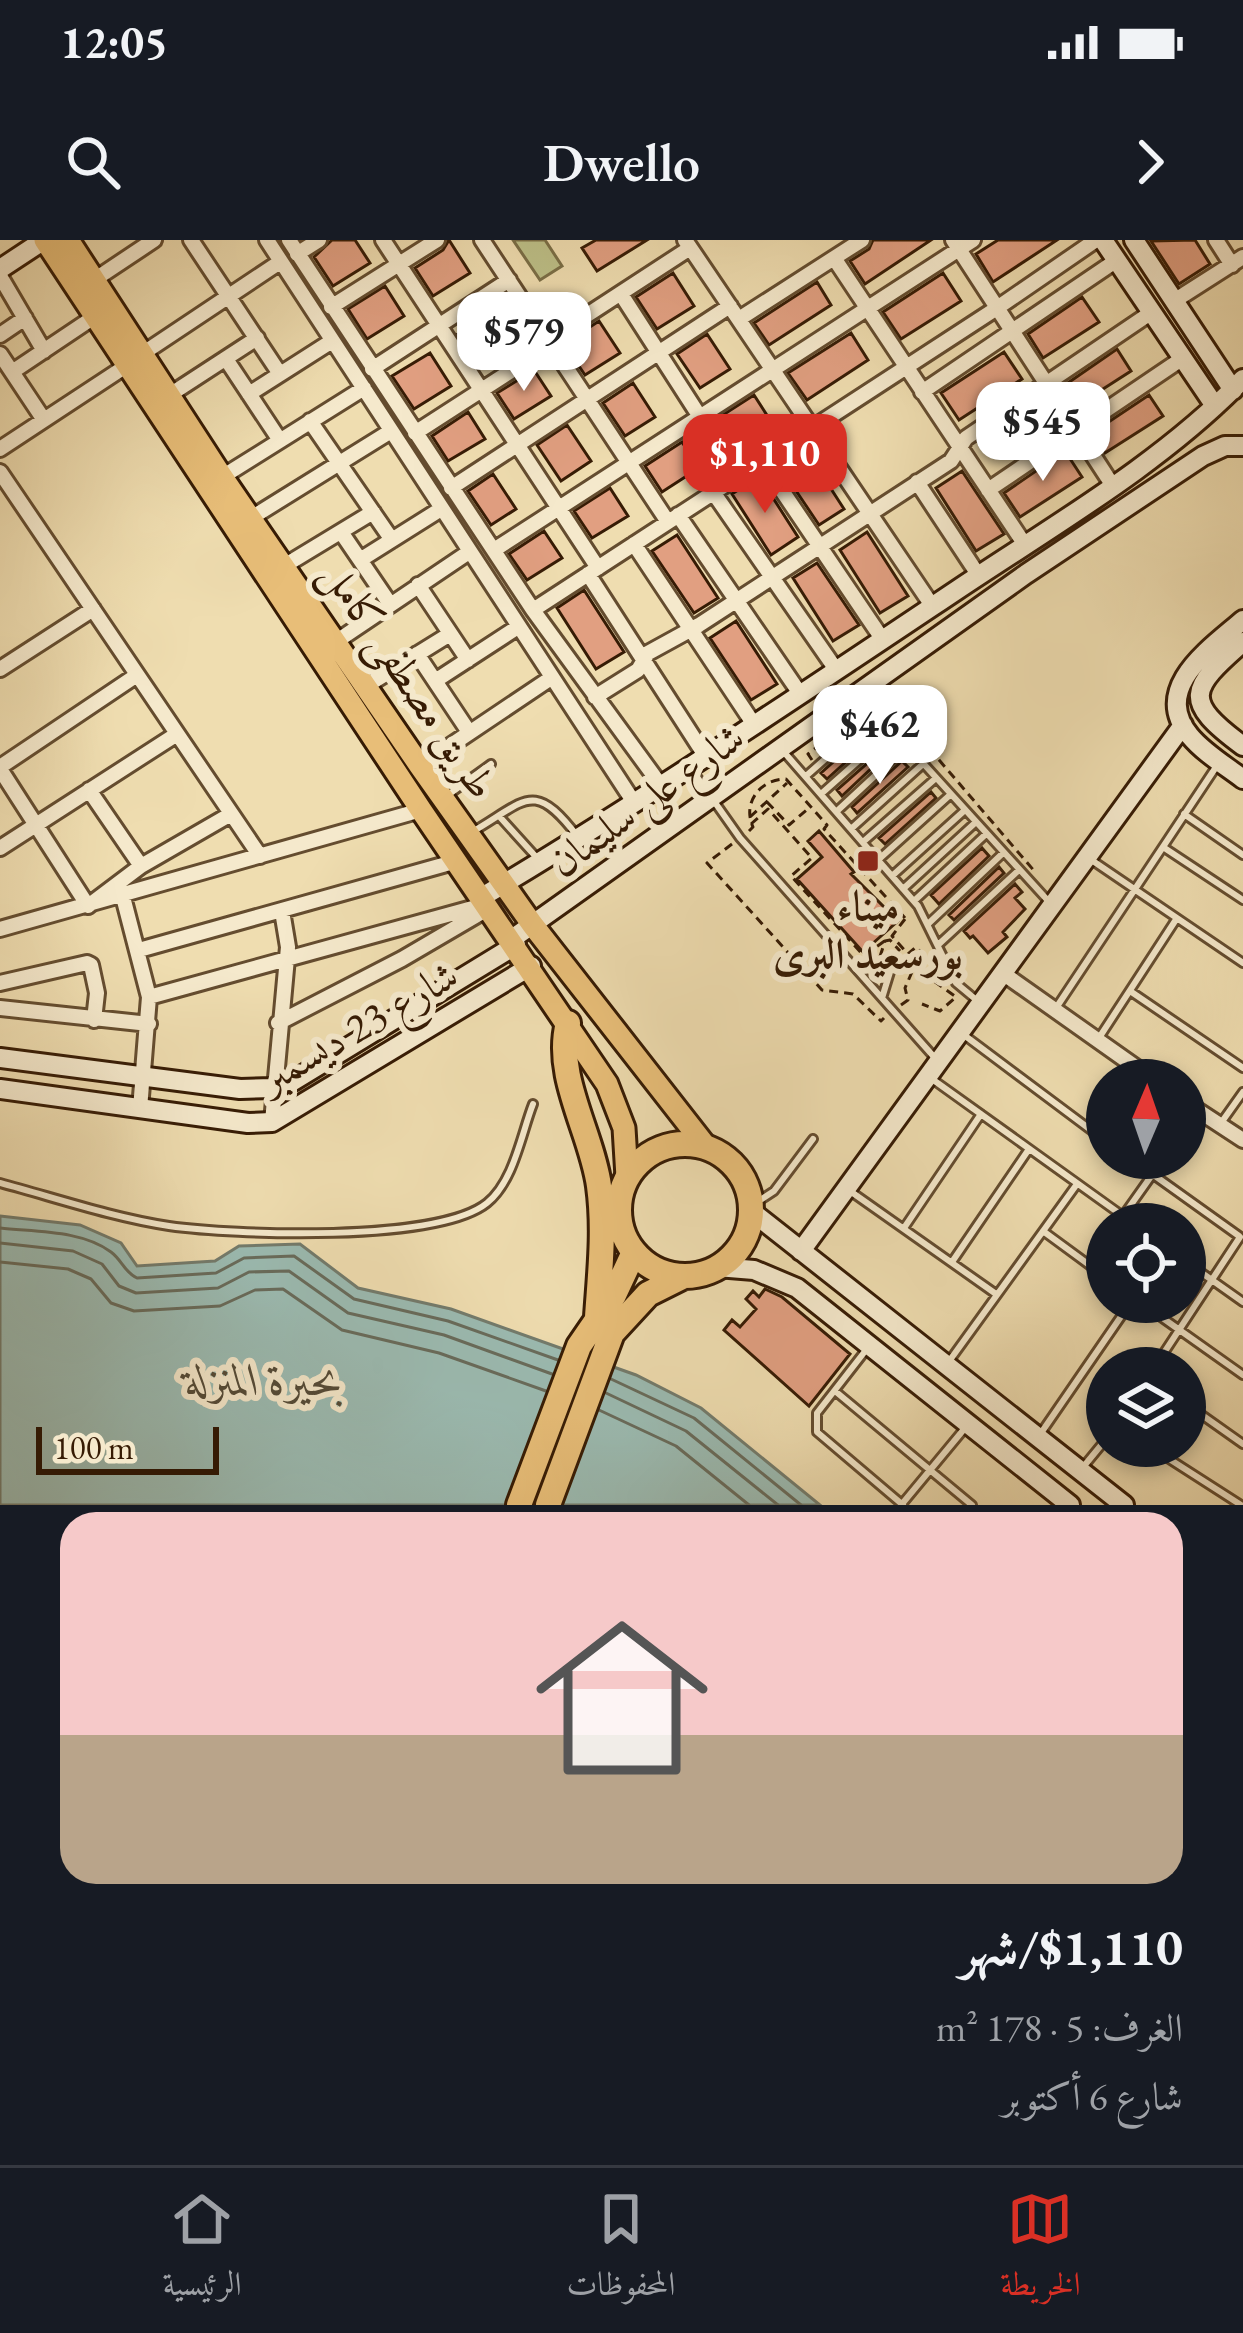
<!DOCTYPE html>
<html lang="ar">
<head>
<meta charset="utf-8">
<style>
	body { margin:0; font-family:"EB Garamond",Amiri,serif; background:#242831; color:#f1f3f6; direction:rtl; height:100vh; display:flex; flex-direction:column; font-size:45px; white-space:nowrap }
	* { box-sizing:border-box; margin:0 }
	p { font-size:39px; color:#9ea1a6 }
	.icon { flex:none; width:66px; height:66px; fill:none; stroke:currentColor; stroke-width:2; stroke-linecap:round; stroke-linejoin:round }
	.map { position:relative; height:1265px; overflow:hidden; direction:ltr }
	.sheet { display:flex; flex-direction:column; background:#171b24; flex:1 }
	.sheet>* { flex:none }
	.needle { width:78px; rotate:2deg }
	.controls { position:absolute; left:1086px; top:819px; display:grid; gap:24px }
	.controls a { display:grid; place-items:center; width:120px; height:120px; border-radius:50%; background:#171b24; box-shadow:0 6px 18px #0003; font-size:60px }
	.scale { position:absolute; left:36px; bottom:30px; width:183px; box-sizing:border-box; padding-left:12px; border:6px solid #361b04; border-top:0; font-size:33px; line-height:42px; white-space:nowrap; color:#361b04; -webkit-text-stroke:9px #f5e9cc; paint-order:stroke }
	.price { position:absolute; translate:-50% -102px; padding:0 27px; border-radius:24px; background:#fff; color:#222; font-size:39px; line-height:78px; filter:drop-shadow(0 3px 6px #0008) }
	.price::after { content:''; position:absolute; left:50%; top:72px; width:36px; height:27px; margin-left:-18px; background:inherit; clip-path:polygon(0 0,100% 0,50% 100%) }
	.price.current { background:#d93025; color:#fff }
	ul { padding:0; list-style:none }
	li { display:grid; align-content:center; gap:24px; height:636px; padding:0 60px }
	li span { display:grid; place-items:center; height:372px; border-radius:36px; color:#555 }
	li>.icon { margin-inline-start:auto }
	span .icon { width:216px; height:216px; fill:#fffc; stroke-width:1 }
	li b { font-size:51px }
	.status { display:flex; justify-content:space-between; align-items:center; height:84px; padding:0 60px; background:#171b24; direction:ltr }
	.status svg { height:33px; fill:currentColor }
	header { display:flex; justify-content:space-between; align-items:center; height:156px; padding:0 60px; background:#171b24; font-size:54px; font-weight:600 }
	.tabs { display:flex; justify-content:space-around; align-items:center; height:168px; border-top:3px solid #363941; background:#171b24; font-size:33px; color:#9ea1a6 }
	.tabs a { display:grid; justify-items:center; gap:6px }
	.tabs .current { color:#d93025 }
	.map>svg:first-child { display:block }
	.green { fill:#bdc088; stroke:#7a6e46; stroke-width:3 }
	.water { fill:#9bbbb2; stroke:#737b6c; stroke-width:3 }
	.lines { fill:none; stroke-linecap:round; stroke-linejoin:round }
	.shore { stroke:#686b5b; stroke-width:3 }
	.building { fill:#e19f81; stroke:#361b04; stroke-width:3 }
	.lane-casing { stroke:#644c2f; stroke-width:12 }
	.street-casing { stroke:#644c2f; stroke-width:20 }
	.secondary-casing { stroke:#361b04; stroke-width:24 }
	.primary-casing { stroke:#361b04; stroke-width:27 }
	.highway-casing { stroke:#361b04; stroke-width:30 }
	.path { stroke:#361b04; stroke-width:3; stroke-dasharray:9 6; stroke-linecap:butt }
	.lane { stroke:#f5e9cc; stroke-width:6 }
	.street { stroke:#f5e9cc; stroke-width:14 }
	.secondary { stroke:#f5e9cc; stroke-width:18 }
	.primary { stroke:#e8be78; stroke-width:21 }
	.highway { stroke:#e8be78; stroke-width:24 }
	.poi-dot { fill:#8f2418; stroke:#f5e9cc; stroke-width:4.5 }
	.labels { text-anchor:middle; stroke-width:12; stroke-linejoin:round; paint-order:stroke }
	.street-label { font-size:42px; fill:#361b04; stroke:#f5e9cc }
	.poi-label { font-size:42px; font-weight:bold; fill:#361b04; stroke:#f5e9cc }
	.water-label { font-size:45px; font-style:italic; fill:#544b38; stroke:#f5e9cc }
</style>
</head>
<body>
<div class="status"><b>12:05</b><svg viewBox="0 0 49 12"><path d="M0 12V9h3v3zM5 12V6h3v6zM10 12V3h3v9zM15 12V0h3v12zM26 1h20v11H26zM47 4h2v5h-2z"/></svg></div>
<header><svg class="icon" aria-label="forward" viewBox="0 0 24 24"><path d="M9 5l7 7-7 7"/></svg>Dwello<svg class="icon" aria-label="search" viewBox="0 0 24 24"><circle cx="10" cy="10" r="6"/><path d="M15 15l6 6"/></svg></header>
<div class="map">
<svg width="1243" height="1265" viewBox="0 0 1243 1265">
	<rect width="100%" height="100%" fill="#efddb0"/>
	<filter id="stains"><feTurbulence type="fractalNoise" baseFrequency=".00167" numOctaves="4"/><feColorMatrix values="0 0 0 0 .2 0 0 0 0 .09 0 0 0 0 .02 0 0 0 .5 -.17"/></filter>
	<radialGradient id="worn" r=".72"><stop offset=".6" stop-color="#630" stop-opacity="0"/><stop offset="1" stop-color="#630" stop-opacity=".3"/></radialGradient>
	<path class="green" d="M 513,0 L 545,0 L 562,26 L 540,40 Z"/>
	<path class="water" d="M 0,976 L 80,985 L 121,1003 L 137,1026 L 215,1021 L 239,1006 L 300,1004 L 358,1048 L 451,1069 L 636,1135 L 701,1168 L 820,1265 L 0,1265 Z"/>
	<g class="lines">
		<path class="shore" d="M 0,988 C 35,992 82,990 111,1012 C 122,1020 124,1032 137,1038 L 216,1033 L 244,1018 L 294,1016 L 354,1059 L 448,1081 L 558,1120
			M 0,1003 L 73,1011 L 102,1024 L 119,1046 L 136,1053 L 218,1048 L 249,1032 L 289,1031 L 348,1073 L 444,1095 L 552,1134
			M 0,1022 L 68,1029 L 91,1039 L 111,1063 L 134,1071 L 220,1066 L 255,1050 L 283,1049 L 342,1090 L 439,1113 L 546,1151
			M 611,1139 L 694,1178 L 801,1265
			M 606,1153 L 686,1191 L 778,1265
			M 599,1170 L 676,1206 L 749,1265"/>
	</g>
	<path class="building" d="M 332,0 L 355,0 L 370,23 L 333,46 L 314,17 Z
		M 449,0 L 470,33 L 433,56 L 415,28 L 443,10 Z
		M 596,0 L 647,0 L 597,31 L 582,8 Z
		M 873,0 L 931,0 L 865,44 L 850,21 L 869,9 Z
		M 998,0 L 1057,0 L 993,42 L 976,14 Z
		M 1195,0 L 1210,24 L 1179,44 L 1151,1 Z
		M 673,33 L 694,66 L 657,89 L 636,57 Z
		M 943,33 L 961,61 L 901,99 L 883,72 Z
		M 817,42 L 831,65 L 769,105 L 754,83 Z
		M 385,46 L 404,76 L 367,99 L 348,69 Z
		M 1082,57 L 1099,82 L 1043,118 L 1028,94 Z
		M 496,70 L 517,104 L 480,127 L 458,94 Z
		M 599,81 L 620,113 L 585,135 L 564,104 Z
		M 851,93 L 868,120 L 807,160 L 788,133 Z
		M 707,94 L 730,129 L 700,148 L 677,114 Z
		M 1117,109 L 1131,131 L 1075,167 L 1062,147 Z
		M 1004,112 L 1022,139 L 959,180 L 941,153 Z
		M 430,113 L 451,146 L 414,169 L 392,136 Z
		M 534,130 L 551,156 L 514,179 L 497,153 Z
		M 633,143 L 655,177 L 625,196 L 603,163 Z
		M 754,155 L 772,183 L 733,207 L 715,180 Z
		M 1149,155 L 1163,176 L 1105,213 L 1092,193 Z
		M 468,172 L 485,199 L 448,221 L 432,196 Z
		M 567,185 L 591,221 L 561,241 L 537,205 Z
		M 682,202 L 699,228 L 662,252 L 645,226 Z
		M 804,207 L 844,269 L 819,285 L 778,224 Z
		M 1065,211 L 1082,237 L 1020,277 L 1004,253 Z
		M 962,231 L 1004,294 L 976,311 L 936,248 Z
		M 493,234 L 516,269 L 491,285 L 468,251 Z
		M 759,236 L 798,297 L 771,315 L 732,254 Z
		M 610,248 L 628,276 L 592,298 L 574,271 Z
		M 544,291 L 562,318 L 527,340 L 509,314 Z
		M 867,292 L 908,356 L 880,373 L 840,310 Z
		M 677,295 L 718,358 L 694,373 L 652,311 Z
		M 817,323 L 859,385 L 833,401 L 793,338 Z
		M 584,350 L 624,412 L 596,429 L 557,368 Z
		M 736,381 L 777,444 L 751,460 L 710,398 Z
		M 872,487 L 878,493 L 827,539 L 821,533 Z
		M 888,505 L 892,509 L 842,556 L 837,550 Z
		M 902,521 L 908,527 L 857,573 L 852,567 Z
		M 931,552 L 936,558 L 885,604 L 879,598 Z
		M 819,591 L 854,632 L 851,634 L 898,681 L 863,712 L 797,639 L 822,617 L 808,601 Z
		M 982,608 L 989,616 L 939,664 L 931,655 Z
		M 999,627 L 1004,633 L 954,680 L 949,675 Z
		M 1015,644 L 1022,652 L 1015,658 L 1025,669 L 1003,692 L 1007,697 L 988,713 L 973,696 L 970,698 L 964,691 Z
		M 765,1049 L 782,1057 L 850,1114 L 809,1166 L 724,1090 L 732,1080 L 740,1087 L 756,1069 L 746,1059 L 753,1051 L 759,1057 Z"/>
	<g class="lines">
		<g class="lane-casing">
			<path id="lane" d="M 862,456 L 1051,664
				M 783,511 L 918,666 L 956,743 L 980,763
				M 692,530 L 740,598 L 935,818
				M 806,536 L 877,473
				M 821,554 L 893,490
				M 445,557 L 491,524
				M 836,572 L 907,506
				M 1184,574 L 1243,615
				M 499,576 L 537,618
				M 851,589 L 923,524
				M 472,592 C 526,561 533,538 578,597
				M 863,602 L 936,538
				M 1163,607 L 1243,660
				M 1090,619 L 1243,723
				M 878,620 L 951,554
				M 892,636 L 965,570
				M 903,649 L 976,582
				M 914,661 L 986,594
				M 929,683 L 1003,613
				M 939,704 L 1019,630
				M 1130,751 L 1243,828
				M 882,758 L 894,719
				M 1056,768 L 1218,524
				M 964,795 L 1107,902
				M 1097,801 L 1177,678
				M 932,839 L 1134,984
				M 1221,883 L 1243,852
				M 1185,889 L 1197,872
				M 1130,918 L 1239,996
				M 0,943 C 56,958 111,977 169,986 C 233,995 437,1003 487,963 C 514,941 521,895 533,864
				M 850,951 L 996,1054
				M 751,966 L 774,951 L 813,899
				M 1123,976 L 1164,918
				M 904,988 L 981,874
				M 1043,991 L 1107,1038
				M 1185,1021 L 1243,1062
				M 952,1022 L 1029,909
				M 1140,1062 L 1243,1135
				M 866,1110 L 817,1173 L 817,1192 L 903,1265
				M 950,1120 L 1077,944
				M 1154,1128 L 1240,997
				M 835,1151 L 972,1265
				M 1185,1163 L 1243,1204
				M 1041,1193 L 1131,1062
				M 1149,1206 L 1241,1265
				M 1084,1226 L 1107,1198
				M 902,1264 L 965,1188"/>
		</g>
		<g class="street-casing">
			<path id="street" d="M 191,0 L 280,134
				M 267,0 L 635,564
				M 289,0 L 533,370 L 662,547
				M 383,0 L 598,328
				M 482,0 L 668,282
				M 685,0 L 933,367
				M 953,0 L 1113,246
				M 1216,0 L 1232,25
				M 297,14 L 319,0
				M 834,18 L 1025,305
				M 0,36 L 44,111
				M 94,40 L 154,0
				M 621,54 L 738,236
				M 1174,61 L 1243,17
				M 331,67 L 437,0
				M 739,79 L 862,0
				M 0,95 L 25,78
				M 0,114 L 44,180
				M 142,114 L 280,22
				M 226,119 L 279,199
				M 372,129 L 509,40
				M 12,132 L 94,77
				M 922,152 L 1117,20
				M 249,154 L 332,101
				M 168,156 L 257,98
				M 310,181 L 392,300
				M 415,193 L 542,111 L 555,96 L 690,8
				M 0,209 L 126,126
				M 762,221 L 883,400
				M 0,232 L 260,616
				M 222,237 L 364,148
				M 917,242 L 979,336
				M 451,248 L 730,66
				M 988,250 L 1183,118
				M 713,252 L 837,431
				M 678,275 L 801,455
				M 251,278 L 391,191
				M 341,292 L 390,364
				M 634,304 L 755,486
				M 494,310 L 973,0
				M 360,320 L 441,269
				M 284,326 L 373,272
				M 588,334 L 706,517
				M 418,345 L 468,420
				M 533,370 L 997,68 L 1096,0
				M 337,401 L 469,312
				M 417,414 L 469,492
				M 0,429 L 93,369
				M 435,441 L 518,387
				M 366,446 L 450,394
				M 595,457 L 638,430 L 648,413 L 699,385 L 951,221 L 966,198 L 1152,72
				M 420,526 L 551,438
				M 0,527 L 137,435
				M 0,529 L 88,666 L 141,626 L 231,574
				M 89,550 L 141,626
				M 0,608 L 177,494
				M 122,653 L 149,757 L 140,869
				M 0,689 L 421,570
				M 139,710 L 457,621
				M 1004,734 L 1154,840
				M 0,743 L 87,723 L 91,725 L 97,753 L 94,780
				M 149,757 L 487,664
				M 0,768 L 149,784
				M 278,783 L 402,719 L 484,671
				M 1185,862 L 1243,900
				M 272,882 L 288,707 L 282,671"/>
		</g>
		<g class="secondary-casing">
			<path id="secondary" d="M 1103,0 L 1215,166
				M 1134,0 L 1233,150
				M 0,29 L 44,0
				M 1243,380 C 1211,408 1150,448 1190,496 C 1204,513 1226,526 1243,539
				M 1243,402 C 1189,449 1182,461 1243,506
				M 482,657 C 644,560 800,455 957,350 C 1054,285 1162,223 1243,139
				M 512,699 L 1026,334 L 1203,216 L 1225,206 L 1243,206
				M 0,818 L 240,849 L 273,848 L 293,841 L 516,705
				M 0,849 L 248,883 L 272,882 L 531,726
				M 751,971 L 1124,1265
				M 801,1011 L 1183,485
				M 717,1027 L 754,1030 L 797,1048 L 1070,1265"/>
		</g>
		<g class="primary-casing">
			<path id="primary" d="M 45,0 L 421,570 L 607,844 L 624,888 L 627,937
				M 68,0 L 222,237 L 420,526 L 532,684 L 707,908"/>
		</g>
		<g class="highway-casing">
			<path id="highway" d="M 568,783 C 554,837 592,893 599,946 C 605,990 600,1033 597,1077
				M619 970a66 66 0 1 1 132 0a66 66 0 1 1-132 0Z
				M 519,1265 L 579,1106 L 614,1055 L 634,1012
				M 548,1265 L 612,1093 L 648,1054 L 684,1036"/>
		</g>
		<path class="path" d="M 879,461 L 885,457 L 1036,633
			M 812,520 L 808,514 L 856,477
			M 767,562 L 789,585 L 809,568
			M 750,577 L 787,543
			M 751,584 L 768,569 L 812,618 L 791,636 L 876,729 L 885,701 L 890,700 L 900,711
			M 749,591 L 753,587 C 742,563 760,539 786,539 L 827,585 L 824,589 L 905,678
			M 732,604 L 707,623 L 822,750 L 853,754 L 881,781 L 884,778
			M 905,679 L 892,696 L 908,714 L 916,707 L 939,731 L 931,739 L 956,757 L 940,771 L 922,764
			M 865,715 L 886,700
			M 901,765 L 908,760 L 905,748 L 912,732 L 902,719"/>
		<use href="#lane" class="lane"/>
		<use href="#street" class="street"/>
		<use href="#secondary" class="secondary"/>
		<use href="#primary" class="primary"/>
		<use href="#highway" class="highway"/>
	</g>
	<rect class="poi-dot" x="856" y="609" width="24" height="24" rx="6"/>
	<g class="labels">
		<g class="street-label">
			<text transform="translate(410 439) rotate(56)" y="15">طريق مصطفى كامل</text>
			<text transform="translate(646 559) rotate(-36)" y="15">شارع على سليمان</text>
			<text transform="translate(358 786) rotate(-30)" y="15">شارع 23 ديسمبر</text>
		</g>
		<g class="poi-label">
			<text x="868" y="680">ميناء<tspan x="868" dy="48">بورسعيد البرى</tspan></text>
		</g>
		<g class="water-label">
			<text x="264" y="1155">بحيرة المنزلة</text>
		</g>
	</g>
	<rect width="100%" height="100%" filter="url(#stains)"/>
	<rect width="100%" height="100%" fill="url(#worn)"/>
</svg>
<div class="controls">
<a><svg class="needle" viewBox="-14 -14 28 28"><path d="M0-13l5 13h-10z" fill="#e53935"/><path d="M0 13l5-13h-10z" fill="#9ea1a6"/></svg></a>
<a><svg class="icon" aria-label="locate" viewBox="0 0 24 24"><circle cx="12" cy="12" r="6"/><path d="M12 2v4M12 18v4M2 12h4M18 12h4"/></svg></a>
<a><svg class="icon" aria-label="layers" viewBox="0 0 24 24"><path d="M12 4l9 5-9 5-9-5zM3 14l9 5 9-5"/></svg></a>
</div>
<div class="scale">100 m</div>
<b class="price" style="left:524px;top:154px">$579</b>
<b class="price" style="left:1043px;top:244px">$545</b>
<b class="price current" style="left:765px;top:276px">$1,110</b>
<b class="price" style="left:880px;top:547px">$462</b>
</div>
<section class="sheet">
<ul>
<li><span style="background:linear-gradient(#f6c9c9 60%,#b9a48a 0)"><svg class="icon" aria-label="home" viewBox="0 0 24 24"><path d="M3 11l9-7 9 7M6 9v11h12V9"/></svg></span><div><b>$1,110/شهر</b><p>الغرف: 5 · 178 m²</p><p>شارع 6 أكتوبر</p></div></li>
</ul>
</section>
<nav class="tabs">
<a class="current"><svg class="icon" aria-label="map" viewBox="0 0 24 24"><path d="M3 6l6-2 6 2 6-2v14l-6 2-6-2-6 2zM9 4v14M15 6v14"/></svg>الخريطة</a>
<a><svg class="icon" aria-label="saved" viewBox="0 0 24 24"><path d="M7 4h10v16l-5-4-5 4z"/></svg>المحفوظات</a>
<a><svg class="icon" aria-label="home" viewBox="0 0 24 24"><path d="M3 11l9-7 9 7M6 9v11h12V9"/></svg>الرئيسية</a>
</nav>
</body>
</html>
